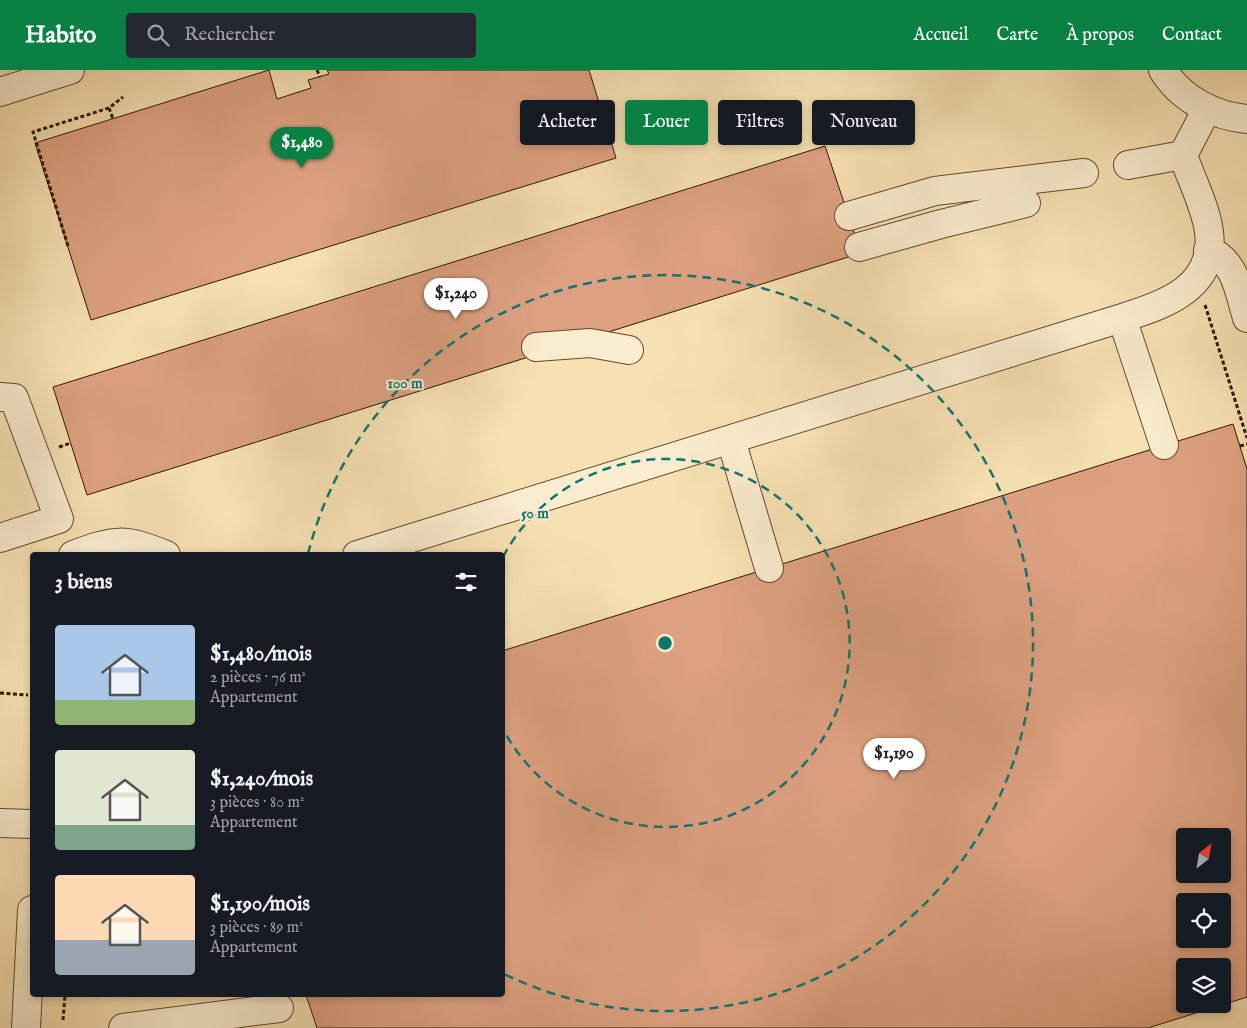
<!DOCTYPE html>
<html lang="fr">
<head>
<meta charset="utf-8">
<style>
	body { margin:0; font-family:"IM FELL English",serif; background:#242831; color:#f1f3f6; height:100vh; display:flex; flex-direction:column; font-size:19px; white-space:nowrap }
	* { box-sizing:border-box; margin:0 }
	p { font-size:16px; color:#9ea1a6 }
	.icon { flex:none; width:28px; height:28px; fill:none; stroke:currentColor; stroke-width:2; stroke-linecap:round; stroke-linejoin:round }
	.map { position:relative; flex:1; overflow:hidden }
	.drawer { position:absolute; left:30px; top:482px; width:475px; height:445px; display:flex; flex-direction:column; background:#171b24; border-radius:5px; box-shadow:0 2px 8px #0003 }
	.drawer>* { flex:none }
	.guide { position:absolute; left:520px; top:30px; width:475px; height:45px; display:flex; gap:10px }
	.needle { width:32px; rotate:31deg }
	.controls { position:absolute; left:1176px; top:758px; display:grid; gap:10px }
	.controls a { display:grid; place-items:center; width:55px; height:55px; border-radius:5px; background:#171b24; box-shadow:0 2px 8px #0003; font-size:25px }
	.price { position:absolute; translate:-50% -42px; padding:0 11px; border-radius:18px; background:#fff; color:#222; font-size:16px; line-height:32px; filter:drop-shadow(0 1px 2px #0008) }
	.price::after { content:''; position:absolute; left:50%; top:30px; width:15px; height:11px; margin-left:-8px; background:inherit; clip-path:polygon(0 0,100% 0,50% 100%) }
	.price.selected { background:#0b8043; color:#fff }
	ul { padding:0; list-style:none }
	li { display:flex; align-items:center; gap:15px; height:125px; padding:0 25px }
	li span { display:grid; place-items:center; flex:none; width:140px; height:100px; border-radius:5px; color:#555 }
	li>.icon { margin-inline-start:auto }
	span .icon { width:60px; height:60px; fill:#fffc; stroke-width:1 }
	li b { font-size:21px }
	h2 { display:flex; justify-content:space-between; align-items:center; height:60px; padding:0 25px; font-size:21px }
	.chip { padding:0 18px; border-radius:5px; background:#171b24; box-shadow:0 2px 8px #0003; font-size:18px; line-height:45px }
	.chip.selected { background:#0b8043; color:#fff }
	header { display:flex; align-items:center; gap:30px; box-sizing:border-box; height:70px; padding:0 25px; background:#0b8043; color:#fff }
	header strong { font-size:24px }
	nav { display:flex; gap:28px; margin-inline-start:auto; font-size:18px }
	.search { width:350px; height:45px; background:#242831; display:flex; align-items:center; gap:12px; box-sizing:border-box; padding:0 18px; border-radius:5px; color:#9ea1a6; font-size:19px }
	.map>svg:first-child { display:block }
	.building { fill:#dda181; stroke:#2f1601; fill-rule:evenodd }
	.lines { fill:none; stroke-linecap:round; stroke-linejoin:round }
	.minor-casing { stroke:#61492e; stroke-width:30 }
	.path { stroke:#2f1601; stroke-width:3; stroke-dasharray:4 2.5; stroke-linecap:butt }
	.minor { stroke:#faecce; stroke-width:28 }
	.ring { fill:none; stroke:#0f766e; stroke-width:2.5; stroke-dasharray:9 6 }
	.centre { fill:#0f766e; stroke:#faecce; stroke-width:2.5 }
	.ring-label { font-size:15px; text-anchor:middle; font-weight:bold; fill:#0f766e; stroke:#faecce; stroke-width:4; stroke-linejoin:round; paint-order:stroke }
</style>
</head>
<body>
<header>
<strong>Habito</strong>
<div class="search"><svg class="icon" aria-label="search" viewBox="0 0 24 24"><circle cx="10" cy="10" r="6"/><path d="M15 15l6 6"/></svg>Rechercher</div>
<nav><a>Accueil</a><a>Carte</a><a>À propos</a><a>Contact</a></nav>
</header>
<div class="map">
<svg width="1247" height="958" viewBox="0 0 1247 958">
	<rect width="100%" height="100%" fill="#f7e1b3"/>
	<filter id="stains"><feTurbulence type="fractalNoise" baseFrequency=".004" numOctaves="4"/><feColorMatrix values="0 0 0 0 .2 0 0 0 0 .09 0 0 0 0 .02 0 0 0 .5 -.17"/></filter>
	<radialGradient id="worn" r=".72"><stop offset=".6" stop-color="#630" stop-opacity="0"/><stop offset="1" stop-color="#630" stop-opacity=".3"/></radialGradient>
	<path class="building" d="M 269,0 L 277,29 L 311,18 L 308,10 L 329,4 L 327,0 L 589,0 L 616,88 L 91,250 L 35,73 Z
		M 825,76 L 861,183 L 87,425 L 53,317 Z
		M 1233,354 L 1247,399 L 1247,927 L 1148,958 L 317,958 L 306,925 L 502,925 L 502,581 ZM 1185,766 L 1222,766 L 1222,804 L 1185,804 ZM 1185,831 L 1222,831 L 1222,869 L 1185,869 ZM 1185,896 L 1222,896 L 1222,934 L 1185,934 Z"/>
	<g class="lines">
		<g class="minor-casing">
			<path id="minor" d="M 1163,0 C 1181,29 1214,46 1247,49
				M 0,22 L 70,0
				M 1128,95 L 1183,85
				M 849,146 L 935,121 L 1084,103
				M 859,177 L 941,154 L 1026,133
				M 1208,180 C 1236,191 1239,222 1247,248
				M 1122,248 L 1164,375
				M 536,277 L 590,273 L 629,280
				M 0,327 L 14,328 L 59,449 L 0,468
				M 731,370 L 769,498
				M 73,485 C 116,469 124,468 166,485
				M 357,485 L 1122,248 C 1165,235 1216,217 1209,162 C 1206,137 1191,109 1183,85 L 1207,39
				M 0,753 L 32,754
				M 26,958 L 32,840
				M 123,958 L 279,938"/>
		</g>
		<path class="path" d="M 317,0 L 320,7
			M 109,38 L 113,49
			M 68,176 L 33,62 L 109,38 L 123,27
			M 1205,235 L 1247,368
			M 1240,376 L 1247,374
			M 59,377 L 71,373
			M 0,623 L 28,625
			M 63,950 L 65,925"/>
		<use href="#minor" class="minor"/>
	</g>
	<g class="ring">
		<path d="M503 487A184 184 0 1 1 503 659"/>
		<path d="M308 484A368 368 0 1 1 504 904"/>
	</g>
	<circle cx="665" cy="573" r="8" class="centre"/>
	<g class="ring-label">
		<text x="405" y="318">100 m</text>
		<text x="535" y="448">50 m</text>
	</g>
	<rect width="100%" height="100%" filter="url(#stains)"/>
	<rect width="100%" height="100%" fill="url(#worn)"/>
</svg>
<div class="controls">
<a><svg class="needle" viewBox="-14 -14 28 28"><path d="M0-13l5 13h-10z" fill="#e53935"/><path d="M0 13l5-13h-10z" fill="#9ea1a6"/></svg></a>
<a><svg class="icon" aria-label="locate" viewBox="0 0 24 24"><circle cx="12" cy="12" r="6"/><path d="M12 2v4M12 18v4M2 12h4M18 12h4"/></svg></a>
<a><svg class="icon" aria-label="layers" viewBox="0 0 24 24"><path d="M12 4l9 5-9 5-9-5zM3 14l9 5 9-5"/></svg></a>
</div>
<b class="price selected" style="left:302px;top:99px">$1,480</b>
<b class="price" style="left:456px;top:250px">$1,240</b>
<b class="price" style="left:894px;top:710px">$1,190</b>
<div class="guide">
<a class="chip">Acheter</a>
<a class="chip selected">Louer</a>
<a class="chip">Filtres</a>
<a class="chip">Nouveau</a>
</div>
<section class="drawer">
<h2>3 biens<svg class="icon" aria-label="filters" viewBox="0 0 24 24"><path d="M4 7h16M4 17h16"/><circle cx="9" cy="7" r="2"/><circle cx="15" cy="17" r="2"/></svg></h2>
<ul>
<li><span style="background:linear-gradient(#a9c7e8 75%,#8fb573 0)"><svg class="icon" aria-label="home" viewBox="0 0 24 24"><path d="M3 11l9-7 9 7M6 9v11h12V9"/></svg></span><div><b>$1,480/mois</b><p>2 pièces · 76 m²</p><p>Appartement</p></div></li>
<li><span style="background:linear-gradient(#dfe7d0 75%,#7fa58c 0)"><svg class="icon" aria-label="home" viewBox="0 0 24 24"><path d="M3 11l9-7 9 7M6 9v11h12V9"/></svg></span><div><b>$1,240/mois</b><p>3 pièces · 80 m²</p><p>Appartement</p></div></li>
<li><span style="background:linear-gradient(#ffd9b3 65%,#9aa5b1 0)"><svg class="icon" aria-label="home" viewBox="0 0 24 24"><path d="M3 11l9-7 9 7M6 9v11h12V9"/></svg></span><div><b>$1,190/mois</b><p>3 pièces · 89 m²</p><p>Appartement</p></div></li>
</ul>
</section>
</div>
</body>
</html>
